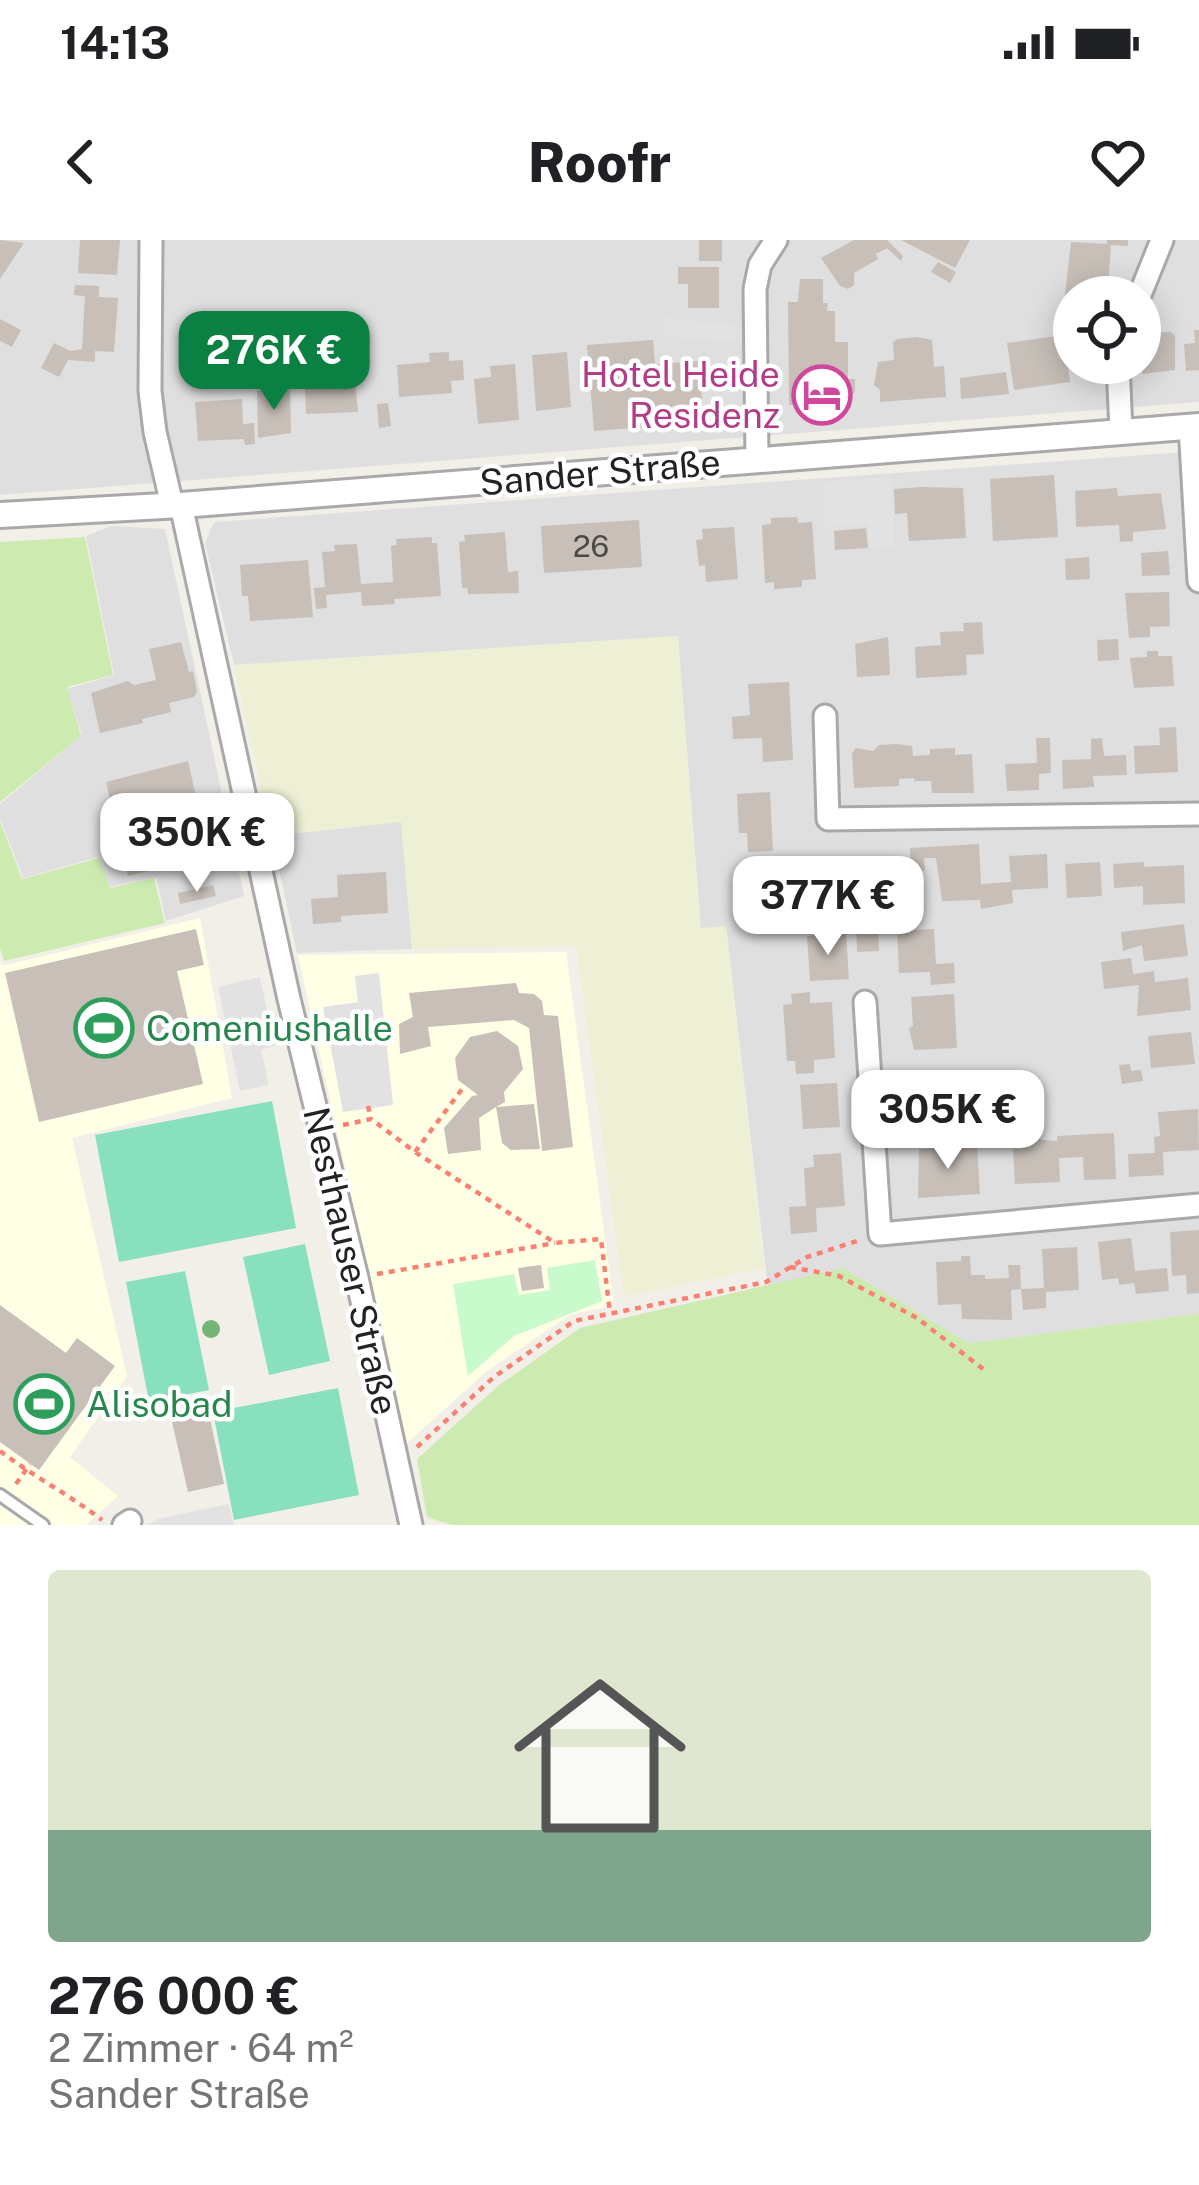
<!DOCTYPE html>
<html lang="de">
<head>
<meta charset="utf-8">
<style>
	body { margin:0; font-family:"Public Sans",sans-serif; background:#f6f6f6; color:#202124; height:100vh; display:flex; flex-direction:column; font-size:45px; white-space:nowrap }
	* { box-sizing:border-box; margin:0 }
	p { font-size:39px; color:#757577 }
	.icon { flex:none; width:66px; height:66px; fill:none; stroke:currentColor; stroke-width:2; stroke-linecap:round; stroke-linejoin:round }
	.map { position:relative; height:1285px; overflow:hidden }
	.panel { display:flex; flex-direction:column; background:#fff; flex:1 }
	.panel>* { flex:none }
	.tools { position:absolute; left:1053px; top:36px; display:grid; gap:24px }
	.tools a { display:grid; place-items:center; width:108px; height:108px; border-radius:50%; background:#fff; box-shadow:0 6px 30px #0003; font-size:60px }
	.price { position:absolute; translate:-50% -102px; padding:0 27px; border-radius:24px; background:#fff; color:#222; font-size:39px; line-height:78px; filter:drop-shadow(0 3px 6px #0008) }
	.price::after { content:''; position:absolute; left:50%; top:72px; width:36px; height:27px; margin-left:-18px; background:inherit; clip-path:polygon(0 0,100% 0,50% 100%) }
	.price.selected { background:#0b8043; color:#fff }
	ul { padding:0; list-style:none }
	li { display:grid; align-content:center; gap:24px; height:636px; padding:0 48px }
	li+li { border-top:3px solid #e0e0e0 }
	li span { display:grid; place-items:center; height:372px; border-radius:12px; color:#555 }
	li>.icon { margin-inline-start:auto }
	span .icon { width:216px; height:216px; fill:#fffc; stroke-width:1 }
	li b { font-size:51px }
	.status { display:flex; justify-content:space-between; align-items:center; height:84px; padding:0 60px; background:#fff; direction:ltr }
	.status svg { height:33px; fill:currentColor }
	header { display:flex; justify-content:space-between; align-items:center; height:156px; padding:0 48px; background:#fff; font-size:54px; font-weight:800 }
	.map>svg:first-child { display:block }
	.residential { fill:#e0dfdf; fill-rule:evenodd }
	.education { fill:#ffffe5 }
	.farmland { fill:#eef0d5 }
	.grass { fill:#cdebb0 }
	.park { fill:#c8facc }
	.pitch { fill:#88e0be }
	.parking { fill:#e2e2e2 }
	.building { fill:#c7bfb8 }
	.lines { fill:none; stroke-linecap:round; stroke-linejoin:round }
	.service-casing { stroke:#a9a9a9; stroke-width:16 }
	.minor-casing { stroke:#a9a9a9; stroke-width:27 }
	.tertiary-casing { stroke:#a9a9a9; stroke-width:30 }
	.path { stroke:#fa8072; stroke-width:4.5; stroke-dasharray:6 6; stroke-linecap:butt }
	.service { stroke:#fff; stroke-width:10 }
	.minor { stroke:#fff; stroke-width:21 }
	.tertiary { stroke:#fff; stroke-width:24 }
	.tree { fill:#74b475 }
	.labels { text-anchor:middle; stroke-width:9; stroke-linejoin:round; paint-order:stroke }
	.number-label { font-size:30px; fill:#4b4948 }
	.hotel-label { font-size:36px; fill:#b23c85; stroke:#fff; text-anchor:end }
	.street-label { font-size:36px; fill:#222; stroke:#fff }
	.leisure-label { font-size:36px; fill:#27864d; stroke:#fff; text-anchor:start }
</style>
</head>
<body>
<div class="status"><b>14:13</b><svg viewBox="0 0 49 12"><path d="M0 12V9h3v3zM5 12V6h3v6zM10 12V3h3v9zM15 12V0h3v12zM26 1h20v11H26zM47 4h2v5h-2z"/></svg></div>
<header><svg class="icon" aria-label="back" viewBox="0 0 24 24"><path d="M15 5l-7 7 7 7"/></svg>Roofr<svg class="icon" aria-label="heart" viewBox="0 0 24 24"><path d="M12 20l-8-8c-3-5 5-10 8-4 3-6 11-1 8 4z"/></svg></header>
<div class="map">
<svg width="1199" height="1285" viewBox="0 0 1199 1285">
	<rect width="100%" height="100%" fill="#f2efe9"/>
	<path class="residential" d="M 0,0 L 1199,0 L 1199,162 L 0,255 ZM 1074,57 L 1140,57 L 1140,123 L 1074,123 Z
		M 1199,211 L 1199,1074 L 969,1103 L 843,1028 L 768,1047 L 726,686 L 701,689 L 678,396 L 234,425 L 205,303 L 214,282 Z
		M 111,286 L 165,289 L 244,656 L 166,681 L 156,637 L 110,647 L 98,617 L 23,638 L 0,578 L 0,564 L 82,495 L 67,449 L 114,435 L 86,296 Z
		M 402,581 L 412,709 L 297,713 L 272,596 Z"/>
	<path class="education" d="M 200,678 L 232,858 L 72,898 L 127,1136 L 70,1217 L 118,1256 L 86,1285 L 0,1285 L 0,721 L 2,726 Z
		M 566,712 L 614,1065 L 570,1075 L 487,1131 L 406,1204 L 298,715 Z"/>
	<path class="farmland" d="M 678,396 L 700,688 L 726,686 L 764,1028 L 624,1057 L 576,706 L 412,709 L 401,582 L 272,596 L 234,425 Z"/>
	<path class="grass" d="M 85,297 L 113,435 L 67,447 L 81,496 L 0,562 L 0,302 Z
		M 0,581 L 22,639 L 99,618 L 110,648 L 154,638 L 165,683 L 4,721 L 0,708 Z
		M 843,1028 L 969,1103 L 1199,1074 L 1199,1285 L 452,1285 L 427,1277 L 417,1219 L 498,1146 L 580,1088 Z"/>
	<path class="park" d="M 595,1020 L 602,1061 L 514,1096 L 468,1136 L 453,1044 L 514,1034 L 519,1055 L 550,1050 L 547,1028 Z"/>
	<path class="pitch" d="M 272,861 L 296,988 L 119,1022 L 95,895 Z
		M 305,1004 L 330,1121 L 269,1135 L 243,1017 Z
		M 185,1031 L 209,1150 L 149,1162 L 126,1042 Z
		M 338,1148 L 359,1255 L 234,1280 L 213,1172 Z"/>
	<path class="parking" d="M 665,78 L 738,85 L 736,102 L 664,96 Z
		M 891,237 L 895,307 L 870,309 L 868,284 L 825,287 L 822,242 Z
		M 379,733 L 393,865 L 343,872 L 323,767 L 358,762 L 355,736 Z
		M 260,737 L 275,806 L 261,810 L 269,845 L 240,851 L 218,747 Z
		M 229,1264 L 234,1285 L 147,1285 L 158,1279 Z"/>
	<path class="building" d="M 0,0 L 24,3 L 0,39 Z
		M 80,0 L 120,0 L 117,35 L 78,33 Z
		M 699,0 L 722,0 L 722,21 L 699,21 Z
		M 854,0 L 887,0 L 903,16 L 901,21 L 887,8 L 876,14 L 878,19 L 854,33 L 854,45 L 848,49 L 840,46 L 821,18 Z
		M 901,0 L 970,0 L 955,28 Z
		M 1107,0 L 1128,0 L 1128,6 L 1111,5 L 1108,49 L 1088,48 L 1088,57 L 1074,57 L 1074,101 L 1070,101 L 1064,63 L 1071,2 L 1107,4 Z
		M 938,22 L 956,32 L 950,43 L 931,32 Z
		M 678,27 L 719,27 L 719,68 L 688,68 L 688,44 L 678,44 Z
		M 800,39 L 823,39 L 823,63 L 828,63 L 827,71 L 835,71 L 835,102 L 848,102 L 848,139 L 855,139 L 855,153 L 847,153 L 847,166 L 789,165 L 788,62 L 798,62 Z
		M 75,45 L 99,46 L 99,57 L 118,58 L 114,112 L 95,111 L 95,122 L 68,120 L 59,137 L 41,128 L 54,103 L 70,111 L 82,109 L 85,56 L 74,55 Z
		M 0,79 L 21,90 L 12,107 L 0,101 Z
		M 231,80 L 233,121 L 214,122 L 215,133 L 185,135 L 183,111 L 190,110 L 186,85 Z
		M 1194,90 L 1199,90 L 1199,130 L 1186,131 L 1184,104 L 1195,103 Z
		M 1171,92 L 1175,95 L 1175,130 L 1142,134 L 1141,107 L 1152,106 L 1151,93 Z
		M 1064,95 L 1070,142 L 1014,150 L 1007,103 Z
		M 917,97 L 932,100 L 934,127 L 944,126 L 946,157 L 880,162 L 880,150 L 874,145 L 878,122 L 894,120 L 893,102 L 897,99 Z
		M 653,100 L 655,124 L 699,121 L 702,164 L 672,166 L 673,185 L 594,191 L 587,105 Z
		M 449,112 L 449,121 L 463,120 L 464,140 L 451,141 L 452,153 L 399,157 L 397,125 L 430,122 L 429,113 Z
		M 567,112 L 571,167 L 536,171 L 532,115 Z
		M 353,119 L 358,172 L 306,174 L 304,121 Z
		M 515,124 L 519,180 L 478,184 L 474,139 L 491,137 L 490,126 Z
		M 1006,132 L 1009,154 L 961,159 L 960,138 Z
		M 290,149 L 291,193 L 258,198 L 257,151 Z
		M 242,159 L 243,184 L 254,183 L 255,204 L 245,205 L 244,199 L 198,201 L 195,162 Z
		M 388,163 L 391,186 L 379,188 L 377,164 Z
		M 1054,235 L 1058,297 L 993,301 L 990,239 Z
		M 921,247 L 963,248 L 966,298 L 909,301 L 907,273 L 895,274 L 894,249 Z
		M 1117,248 L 1118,256 L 1161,253 L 1166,289 L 1133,292 L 1133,301 L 1120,302 L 1119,285 L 1076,287 L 1075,251 Z
		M 797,277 L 798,283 L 812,282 L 816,339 L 802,340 L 802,347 L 774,349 L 774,342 L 765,343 L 762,285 L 771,284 L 771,278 Z
		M 639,280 L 642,327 L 544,333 L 541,286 Z
		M 734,287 L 738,339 L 706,342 L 705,325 L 699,326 L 696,300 L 703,299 L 702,289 Z
		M 866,288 L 868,308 L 835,310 L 834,291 Z
		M 505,292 L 508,332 L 518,331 L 519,353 L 468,354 L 467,348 L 462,348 L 459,302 L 465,301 L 464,295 Z
		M 432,297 L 432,303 L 437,303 L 441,356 L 394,359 L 395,364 L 362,366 L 361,352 L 326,355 L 327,368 L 316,369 L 314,348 L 325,347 L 322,312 L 335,311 L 334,305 L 357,304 L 361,344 L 393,342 L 391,306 L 397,305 L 396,299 Z
		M 1168,311 L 1170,335 L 1142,336 L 1141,313 Z
		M 1089,317 L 1090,339 L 1066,340 L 1065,319 Z
		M 308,320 L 313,377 L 250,381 L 248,356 L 242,356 L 240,325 Z
		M 1169,352 L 1170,386 L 1150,387 L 1150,397 L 1129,398 L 1125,353 Z
		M 982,382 L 984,414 L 966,415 L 967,435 L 916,438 L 915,407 L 941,405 L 940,392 L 964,391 L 963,383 Z
		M 888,397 L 890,435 L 857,437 L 855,404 Z
		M 1118,399 L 1119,420 L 1098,421 L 1097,400 Z
		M 181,402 L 189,432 L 193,431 L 197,452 L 194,457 L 169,463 L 171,472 L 142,479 L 143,483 L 100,493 L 91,453 L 128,441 L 134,445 L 156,440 L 149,409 Z
		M 1147,411 L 1158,411 L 1158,416 L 1172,416 L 1174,446 L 1134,448 L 1130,418 L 1147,417 Z
		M 789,442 L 793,520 L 763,522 L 762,498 L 733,499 L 732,477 L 750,475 L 748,444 Z
		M 1176,487 L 1178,532 L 1135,534 L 1134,506 L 1160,505 L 1159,488 Z
		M 1036,498 L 1050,498 L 1051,533 L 1039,534 L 1039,550 L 1007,551 L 1005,524 L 1037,523 Z
		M 1102,498 L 1104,516 L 1126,515 L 1127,535 L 1093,536 L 1094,547 L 1063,549 L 1062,520 L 1091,519 L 1091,499 Z
		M 897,504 L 912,506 L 913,516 L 930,515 L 930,509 L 955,508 L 955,515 L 972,514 L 974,553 L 932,553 L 931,541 L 914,541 L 914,538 L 899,539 L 899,546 L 854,548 L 852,513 L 856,508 L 873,511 L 879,505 Z
		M 188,521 L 205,597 L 167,606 L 172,625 L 128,636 L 106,542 Z
		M 770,552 L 773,611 L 748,612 L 747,593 L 739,593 L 737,554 Z
		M 979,604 L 981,644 L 1011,642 L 1009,616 L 1047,614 L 1048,648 L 1012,650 L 1013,663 L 981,669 L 980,660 L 942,661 L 936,618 L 924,618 L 925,631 L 911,632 L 910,608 Z
		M 885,619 L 887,651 L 901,650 L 902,675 L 886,676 L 886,665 L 845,668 L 843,621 Z
		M 1100,622 L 1102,656 L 1067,658 L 1065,624 Z
		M 1144,622 L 1144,627 L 1184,625 L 1185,663 L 1143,665 L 1143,646 L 1114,648 L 1113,624 Z
		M 760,625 L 760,629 L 788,628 L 789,649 L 811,648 L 813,677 L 798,678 L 797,670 L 746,674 L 745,655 L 751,655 L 750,626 Z
		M 386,632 L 388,673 L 341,676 L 341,682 L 313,684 L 311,659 L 338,657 L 337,635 Z
		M 213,645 L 216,656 L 180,664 L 178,653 Z
		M 1184,684 L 1188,716 L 1144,721 L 1142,705 L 1123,711 L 1121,692 Z
		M 878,688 L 879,711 L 857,712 L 856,689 Z
		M 196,689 L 204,725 L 177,731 L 203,844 L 39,882 L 5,733 Z
		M 934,689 L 936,724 L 954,723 L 955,743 L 931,745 L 930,732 L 899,733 L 897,691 Z
		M 846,694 L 849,739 L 810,741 L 807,696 Z
		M 1131,718 L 1133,734 L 1154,731 L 1155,742 L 1188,738 L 1191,770 L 1137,776 L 1139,745 L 1104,749 L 1101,722 Z
		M 516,743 L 519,753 L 534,754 L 542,761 L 544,775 L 558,776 L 573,907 L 542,911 L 529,788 L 514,780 L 428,787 L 431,806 L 400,814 L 399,784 L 413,777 L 409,753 Z
		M 810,752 L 810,763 L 832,762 L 835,818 L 814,820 L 814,833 L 796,834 L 795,821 L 787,821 L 783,765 L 792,764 L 791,754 Z
		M 954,754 L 957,808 L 914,810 L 909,788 L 913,786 L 911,757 Z
		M 497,791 L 518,806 L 523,829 L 504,852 L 505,862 L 496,867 L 534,864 L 540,909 L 511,910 L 502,903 L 496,867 L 479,878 L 481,910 L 448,914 L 444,888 L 472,856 L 478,855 L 458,840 L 455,818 L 470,797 Z
		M 1191,792 L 1195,824 L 1151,828 L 1148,796 Z
		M 1130,824 L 1131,831 L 1141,830 L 1143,841 L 1122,844 L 1119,825 Z
		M 952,835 L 954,880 L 929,881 L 930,896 L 904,897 L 902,838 Z
		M 837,843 L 840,887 L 803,889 L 800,845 Z
		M 1198,869 L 1199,910 L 1163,912 L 1164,935 L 1129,937 L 1128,914 L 1155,913 L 1154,897 L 1160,896 L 1158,872 Z
		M 1114,893 L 1116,939 L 1084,940 L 1083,917 L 1059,918 L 1060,942 L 1015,944 L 1013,909 L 1024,908 L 1023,898 L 1057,901 L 1057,896 Z
		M 977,906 L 980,954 L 918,958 L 919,909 Z
		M 841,913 L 845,966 L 816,968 L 817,992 L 791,994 L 789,967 L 806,966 L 804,928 L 814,927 L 813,915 Z
		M 1199,990 L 1199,1053 L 1187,1054 L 1186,1035 L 1172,1036 L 1170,992 Z
		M 1131,998 L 1135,1031 L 1167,1028 L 1169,1051 L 1136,1054 L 1134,1043 L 1119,1045 L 1118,1038 L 1102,1040 L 1098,1002 Z
		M 1077,1007 L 1079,1050 L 1046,1052 L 1046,1068 L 1023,1070 L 1021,1049 L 1044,1048 L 1042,1009 Z
		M 961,1016 L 970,1016 L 971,1035 L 985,1035 L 985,1039 L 1009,1038 L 1008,1025 L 1020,1025 L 1021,1049 L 1011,1050 L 1012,1080 L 962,1079 L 961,1064 L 938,1065 L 936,1022 L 961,1021 Z
		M 541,1025 L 544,1048 L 522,1051 L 518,1028 Z
		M 0,1065 L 66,1113 L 77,1098 L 115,1126 L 39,1230 L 0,1202 Z
		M 209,1174 L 224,1244 L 188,1252 L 172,1182 Z"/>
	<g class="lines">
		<g class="service-casing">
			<path id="service" d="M 0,1255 L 43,1285"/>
		</g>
		<g class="minor-casing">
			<path id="minor" d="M 151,0 L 150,151 L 155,192 L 172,265
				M 1139,57 L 1162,0
				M 1118,123 L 1121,192
				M 1190,186 L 1199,341
				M 757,219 L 755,49 L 760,25 L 776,0
				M 181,265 L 289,759 L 357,1038 L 411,1285
				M 825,476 L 828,579 L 1199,574
				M 865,762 L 880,994 L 1199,965
				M 124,1285 L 130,1281"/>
		</g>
		<g class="tertiary-casing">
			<path id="tertiary" d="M 0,275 L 181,265 L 1199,186"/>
		</g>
		<path class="path" d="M 368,866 L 371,879
			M 343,885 L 371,879 L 415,912 L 555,1003 L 601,999 L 610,1073
			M 415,912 L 465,845
			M 790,1027 L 839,1036 L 917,1078 L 987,1132
			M 377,1034 L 555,1003
			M 417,1207 L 494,1137 L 574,1081 L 766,1042 L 807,1017 L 857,1001
			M 0,1211 C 33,1236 68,1254 102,1280
			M 16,1244 L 30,1224"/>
		<use href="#service" class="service"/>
		<use href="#minor" class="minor"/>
		<use href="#tertiary" class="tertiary"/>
	</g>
	<circle class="tree" cx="211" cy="1089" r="9"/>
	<defs>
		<g id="hotel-ring" transform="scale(3)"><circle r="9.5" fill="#fff" stroke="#d1479c" stroke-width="1.5"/><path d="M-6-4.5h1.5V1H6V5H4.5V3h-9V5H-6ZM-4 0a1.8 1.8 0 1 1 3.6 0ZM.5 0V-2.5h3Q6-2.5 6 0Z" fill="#d1479c"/></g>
		<g id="stadium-ring" transform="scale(3)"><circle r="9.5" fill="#fff" stroke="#2e9e5b" stroke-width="1.5"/><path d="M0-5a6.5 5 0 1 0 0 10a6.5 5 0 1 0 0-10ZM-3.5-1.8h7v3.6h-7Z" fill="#2e9e5b"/></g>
	</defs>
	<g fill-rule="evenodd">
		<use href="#hotel-ring" x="822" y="155"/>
		<use href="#stadium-ring" x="104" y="788"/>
		<use href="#stadium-ring" x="44" y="1164"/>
	</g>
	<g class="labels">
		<g class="number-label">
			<text x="591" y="317">26</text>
		</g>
		<g class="hotel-label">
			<text x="780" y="147">Hotel Heide<tspan x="780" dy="41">Residenz</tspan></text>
		</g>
		<g class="street-label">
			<text transform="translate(600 232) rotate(-5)" y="13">Sander Straße</text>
			<text transform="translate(351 1021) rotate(77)" y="13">Nesthauser Straße</text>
		</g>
		<g class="leisure-label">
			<text x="146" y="801">Comeniushalle</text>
			<text x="86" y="1177">Alisobad</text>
		</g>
	</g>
</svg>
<div class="tools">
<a><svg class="icon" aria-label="locate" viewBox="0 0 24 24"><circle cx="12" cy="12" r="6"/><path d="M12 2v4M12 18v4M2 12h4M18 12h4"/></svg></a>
</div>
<b class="price selected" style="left:274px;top:173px">276K €</b>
<b class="price" style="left:197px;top:655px">350K €</b>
<b class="price" style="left:828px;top:718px">377K €</b>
<b class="price" style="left:948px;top:932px">305K €</b>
</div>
<section class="panel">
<ul>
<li><span style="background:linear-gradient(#dfe7d0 70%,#7fa58c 0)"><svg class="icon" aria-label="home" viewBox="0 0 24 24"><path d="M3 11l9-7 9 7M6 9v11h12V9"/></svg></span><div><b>276 000 €</b><p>2 Zimmer · 64 m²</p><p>Sander Straße</p></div></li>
</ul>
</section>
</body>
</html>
